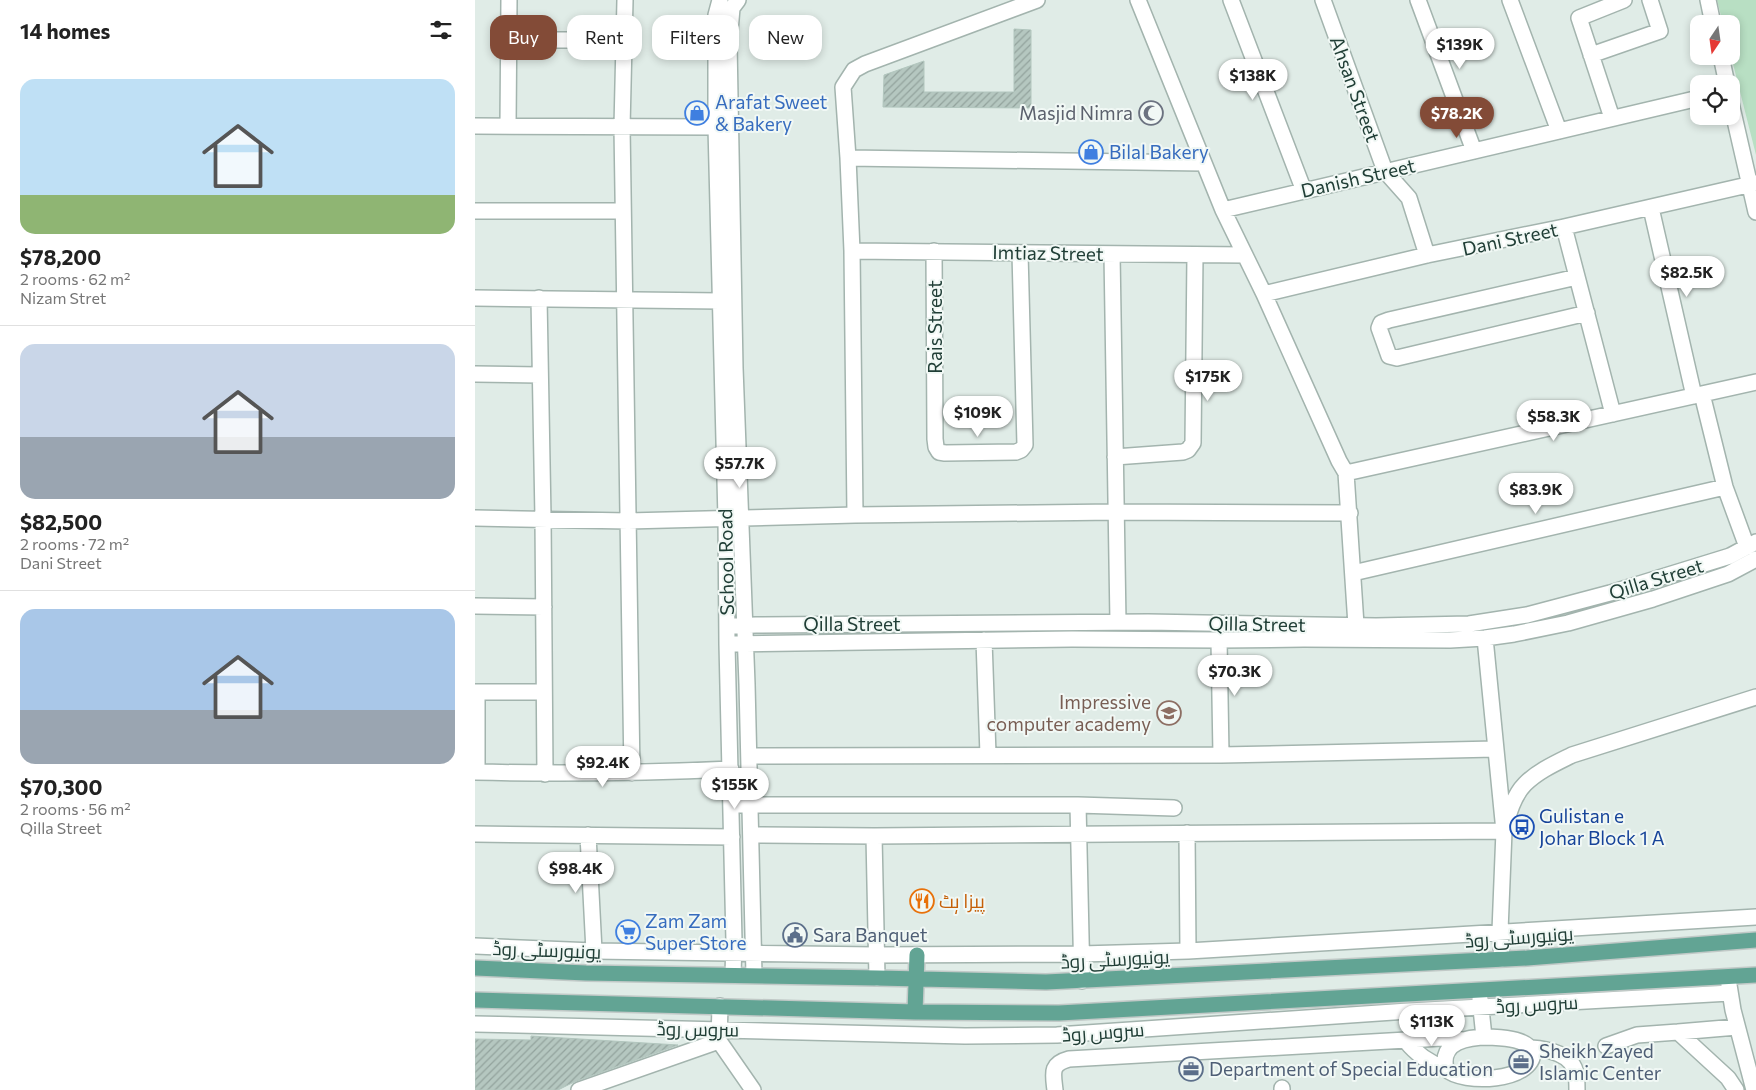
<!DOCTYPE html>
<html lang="en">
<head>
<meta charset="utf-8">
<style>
	body { margin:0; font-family:Commissioner,Cairo,sans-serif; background:#f2f2f2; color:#222; height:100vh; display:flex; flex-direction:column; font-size:19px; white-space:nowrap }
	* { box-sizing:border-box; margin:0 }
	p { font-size:16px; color:#767676 }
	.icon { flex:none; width:28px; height:28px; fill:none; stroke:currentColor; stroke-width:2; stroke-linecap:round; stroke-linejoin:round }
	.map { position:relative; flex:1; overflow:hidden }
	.sheet { display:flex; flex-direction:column; background:#fff; width:475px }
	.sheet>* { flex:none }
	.banner { position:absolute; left:15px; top:15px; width:475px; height:45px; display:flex; gap:10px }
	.needle { width:32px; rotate:193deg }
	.tools { position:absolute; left:1215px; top:15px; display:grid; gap:10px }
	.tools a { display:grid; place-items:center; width:50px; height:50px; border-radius:10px; background:#fff; box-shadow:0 2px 8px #0003; font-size:25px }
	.price { position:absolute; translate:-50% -42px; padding:0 11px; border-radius:18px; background:#fff; color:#222; font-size:16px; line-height:32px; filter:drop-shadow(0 1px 2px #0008) }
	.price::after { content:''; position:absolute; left:50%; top:30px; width:15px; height:11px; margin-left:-8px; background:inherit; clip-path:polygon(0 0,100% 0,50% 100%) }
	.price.on { background:#834b37; color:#fff }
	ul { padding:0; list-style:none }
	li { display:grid; align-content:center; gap:10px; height:265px; padding:0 20px }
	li+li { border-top:1px solid #e0e0e0 }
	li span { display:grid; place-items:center; height:155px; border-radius:15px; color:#555 }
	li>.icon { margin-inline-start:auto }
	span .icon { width:90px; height:90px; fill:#fffc; stroke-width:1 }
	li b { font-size:21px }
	h2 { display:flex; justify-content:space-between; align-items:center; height:60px; padding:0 20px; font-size:21px }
	.tag { padding:0 18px; border-radius:15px; background:#fff; box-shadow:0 2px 8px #0003; font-size:18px; line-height:45px }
	.tag.on { background:#834b37; color:#fff }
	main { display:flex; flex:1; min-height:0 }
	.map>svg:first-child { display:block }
	.pitch { fill:#b8dfc3 }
	.building { fill:url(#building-hatch); stroke:#b2c6be }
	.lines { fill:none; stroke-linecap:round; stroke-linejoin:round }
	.minor-casing { stroke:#a3b4ae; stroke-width:18 }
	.major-casing { stroke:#c1c9c7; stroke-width:18 }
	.minor { stroke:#fff; stroke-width:15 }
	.major { stroke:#62a494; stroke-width:15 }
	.labels { text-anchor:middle; stroke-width:4; stroke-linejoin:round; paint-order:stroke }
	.street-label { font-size:19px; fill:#203e36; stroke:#f1f8f5 }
	.shop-label { font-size:19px; fill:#366cbe; stroke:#f1f8f5; text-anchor:start }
	.worship-label { font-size:19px; fill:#5b616d; stroke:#f1f8f5; text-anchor:end }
	.education-label { font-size:19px; fill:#785e54; stroke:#f1f8f5; text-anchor:end }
	.transit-label { font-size:19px; fill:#164399; stroke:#f1f8f5; text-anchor:start }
	.food-label { font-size:19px; fill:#c56008; stroke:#f1f8f5; text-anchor:start }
	.service-label { font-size:19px; fill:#4e5e75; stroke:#f1f8f5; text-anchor:start }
</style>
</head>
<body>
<main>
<section class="sheet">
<h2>14 homes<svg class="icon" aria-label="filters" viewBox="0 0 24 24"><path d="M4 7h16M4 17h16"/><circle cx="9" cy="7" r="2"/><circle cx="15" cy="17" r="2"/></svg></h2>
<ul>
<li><span style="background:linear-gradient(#bfe0f5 75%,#8fb573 0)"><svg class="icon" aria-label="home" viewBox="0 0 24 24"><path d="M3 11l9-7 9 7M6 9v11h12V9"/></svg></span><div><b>$78,200</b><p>2 rooms · 62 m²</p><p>Nizam Stret</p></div></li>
<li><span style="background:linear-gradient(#c9d6e8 60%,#9aa5b1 0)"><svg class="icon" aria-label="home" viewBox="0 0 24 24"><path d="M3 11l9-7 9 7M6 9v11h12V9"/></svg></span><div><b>$82,500</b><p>2 rooms · 72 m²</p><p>Dani Street</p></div></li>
<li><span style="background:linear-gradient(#a9c7e8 65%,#9aa5b1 0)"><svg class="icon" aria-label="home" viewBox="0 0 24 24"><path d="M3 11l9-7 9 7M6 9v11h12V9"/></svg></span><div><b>$70,300</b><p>2 rooms · 56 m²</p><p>Qilla Street</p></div></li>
</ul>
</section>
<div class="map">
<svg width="1281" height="1090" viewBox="0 0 1281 1090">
	<defs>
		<pattern id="building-hatch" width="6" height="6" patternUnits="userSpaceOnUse" patternTransform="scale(1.25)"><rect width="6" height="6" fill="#b5c7c0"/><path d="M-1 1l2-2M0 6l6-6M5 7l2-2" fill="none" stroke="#93a39d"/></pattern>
	</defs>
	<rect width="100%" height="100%" fill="#e0ece7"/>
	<path class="pitch" d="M 1242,0 L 1281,0 L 1281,155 L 1256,56 L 1256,24 L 1248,24 Z"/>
	<path class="building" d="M 539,29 L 556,30 L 556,108 L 408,107 L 409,75 L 449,61 L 449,92 L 539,92 Z
		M 56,1036 L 203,1045 L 101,1081 L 83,1090 L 0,1090 L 0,1039 L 56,1040 Z"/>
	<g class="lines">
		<g class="minor-casing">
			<path id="minor" d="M 150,0 L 147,127 L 157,773
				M 245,0 L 241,15 L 241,127 L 251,519 L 252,644 L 259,941 L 258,975
				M 263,0 L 257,8 L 254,43 L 260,368 L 272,684 L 279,975
				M 663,0 L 748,210 L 789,294 L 864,461 L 871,473 L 881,625
				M 756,0 L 829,191
				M 848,0 L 910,171 L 934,198 L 952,255
				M 943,0 L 999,151
				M 1035,0 L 1084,131
				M 1233,0 L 1238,24
				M 34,40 L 149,40
				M 1116,55 L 1185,31 L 1175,0
				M 1246,56 L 1252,84
				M 1256,103 L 1281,212
				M 1137,118 L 1104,18 L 1149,0
				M 0,126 L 241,127
				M 33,126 L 34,0
				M 373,158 L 728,163
				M 1176,208 L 1219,396
				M 748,210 L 1224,98
				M 0,211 L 148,211
				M 1089,227 L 1138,414
				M 377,251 L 770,255
				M 459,251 L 460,439 L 461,447 L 464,452 L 470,453 L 541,452 L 546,450 L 550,445 L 545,253
				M 637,254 L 643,622
				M 1102,277 L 914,320 L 906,323 L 904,328 L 914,356 L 922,358 L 1112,313
				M 789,294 L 952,255 L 1089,227 L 1281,183
				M 0,298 L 245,301
				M 64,298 L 68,518 L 70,774
				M 0,374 L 64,375
				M 1227,394 L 1250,487 L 1272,547
				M 640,457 L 708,452 L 713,450 L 718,443 L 720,255
				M 871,473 L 1281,382
				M 380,515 L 377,251 L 373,158 L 368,87 L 379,70 L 390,64 L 562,0
				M 0,518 L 153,521 L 380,515 L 640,512 L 875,513
				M 878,573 L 1250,487
				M 0,606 L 69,607
				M 252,626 L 281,625 L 673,622 L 901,626 L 994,624 L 1052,615 L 1135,593 L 1255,556 L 1281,542
				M 1010,638 L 1029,831 L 1025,931 L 1027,959
				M 509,640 L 513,755
				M 744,640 L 746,755
				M 252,644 L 597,639 L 744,640 L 829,639 L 975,640 L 1010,638 L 1039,634 L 1093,623 L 1178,599 L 1253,574 L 1281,559
				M 0,692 L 69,692
				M 2,692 L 2,772
				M 274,756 L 746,755 L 1020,749
				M 0,772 C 85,774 170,773 256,769
				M 266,805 L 603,805 L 699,808
				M 603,805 L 607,981
				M 712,833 L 713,951
				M 0,834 L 257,837
				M 113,835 L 119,951
				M 276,835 L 399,836 L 1029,831 C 1033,816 1038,796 1050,784 C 1063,771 1081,763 1097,755 L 1281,697
				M 399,836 L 402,978
				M 0,946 L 119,951 L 400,955 L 606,954 L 713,951 L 1281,917
				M 1254,985 L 1258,1010 L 1279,1090
				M 1005,999 L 1009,1037
				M 0,1024 L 490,1036 L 582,1035 L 933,1011 L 1255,993
				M 1203,1032 L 1262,1027
				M 1014,1037 C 1029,1038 1050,1038 1058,1052 C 1058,1082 988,1085 971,1069 C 964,1041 994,1037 1014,1037 Z
				M 244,1041 L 278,1090
				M 931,1041 C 942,1055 954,1063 971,1069
				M 1131,1046 L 1162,1035 L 1203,1032 L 1253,1078 L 1261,1090
				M 1056,1048 C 1073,1049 1098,1054 1101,1074 C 1102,1079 1102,1085 1102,1090
				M 104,1090 L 244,1041 L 245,1006
				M 580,1090 C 578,1073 575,1064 594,1059 L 967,1038 L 988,1040
				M 807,1090 L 807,1088"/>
		</g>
		<g class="major-casing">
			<path id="major" d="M 0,968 L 111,973 L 402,978 L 571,982 L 1052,958 L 1281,940
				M 0,1000 L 440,1012 L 584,1013 L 1281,975
				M 440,1012 L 442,955"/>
		</g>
		<use href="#minor" class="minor"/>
		<use href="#major" class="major"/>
	</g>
	<defs>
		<g id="shop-ring" transform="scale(1.25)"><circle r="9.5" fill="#f1f8f5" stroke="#3f7fe0" stroke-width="1.5"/><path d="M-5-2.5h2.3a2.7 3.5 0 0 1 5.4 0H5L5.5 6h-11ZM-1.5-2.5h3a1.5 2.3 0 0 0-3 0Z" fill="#3f7fe0"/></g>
		<g id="mosque-ring" transform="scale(1.25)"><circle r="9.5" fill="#f1f8f5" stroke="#6b7280" stroke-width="1.5"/><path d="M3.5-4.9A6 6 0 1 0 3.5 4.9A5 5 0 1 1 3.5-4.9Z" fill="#6b7280"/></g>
		<g id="school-ring" transform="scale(1.25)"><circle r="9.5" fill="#f1f8f5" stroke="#8d6e63" stroke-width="1.5"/><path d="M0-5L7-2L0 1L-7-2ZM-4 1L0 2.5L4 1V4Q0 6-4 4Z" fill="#8d6e63"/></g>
		<g id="bus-ring" transform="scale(1.25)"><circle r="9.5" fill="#f1f8f5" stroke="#1a4fb4" stroke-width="1.5"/><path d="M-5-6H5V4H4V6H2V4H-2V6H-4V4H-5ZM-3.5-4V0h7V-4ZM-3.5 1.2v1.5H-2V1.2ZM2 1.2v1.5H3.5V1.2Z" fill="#1a4fb4"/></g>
		<g id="restaurant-ring" transform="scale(1.25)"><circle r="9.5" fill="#f1f8f5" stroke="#e8710a" stroke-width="1.5"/><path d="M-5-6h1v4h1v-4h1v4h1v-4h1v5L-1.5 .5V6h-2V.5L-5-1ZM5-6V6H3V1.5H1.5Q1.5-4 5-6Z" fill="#e8710a"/></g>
		<g id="supermarket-ring" transform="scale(1.25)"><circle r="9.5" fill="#f1f8f5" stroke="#3f7fe0" stroke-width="1.5"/><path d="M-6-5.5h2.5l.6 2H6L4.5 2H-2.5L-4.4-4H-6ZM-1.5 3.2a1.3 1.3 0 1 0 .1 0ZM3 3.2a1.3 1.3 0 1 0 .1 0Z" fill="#3f7fe0"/></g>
		<g id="civic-ring" transform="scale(1.25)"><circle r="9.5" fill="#f1f8f5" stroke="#5c6f8a" stroke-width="1.5"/><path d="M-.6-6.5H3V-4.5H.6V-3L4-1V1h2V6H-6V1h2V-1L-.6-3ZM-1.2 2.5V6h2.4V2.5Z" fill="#5c6f8a"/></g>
		<g id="office-ring" transform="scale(1.25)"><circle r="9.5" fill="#f1f8f5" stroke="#5c6f8a" stroke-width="1.5"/><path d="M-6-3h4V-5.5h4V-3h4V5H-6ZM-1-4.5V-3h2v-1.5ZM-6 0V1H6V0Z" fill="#5c6f8a"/></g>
	</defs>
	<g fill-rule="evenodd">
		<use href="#shop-ring" x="222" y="113"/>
		<use href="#mosque-ring" x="676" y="113"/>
		<use href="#shop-ring" x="616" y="152"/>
		<use href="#school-ring" x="694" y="713"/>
		<use href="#bus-ring" x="1047" y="827"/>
		<use href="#restaurant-ring" x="447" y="901"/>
		<use href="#supermarket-ring" x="153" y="932"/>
		<use href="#civic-ring" x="320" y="935"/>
		<use href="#office-ring" x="1046" y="1062"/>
		<use href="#office-ring" x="716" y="1069"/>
	</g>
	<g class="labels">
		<g class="street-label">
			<text transform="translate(880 89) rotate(70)" y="7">Ahsan Street</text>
			<text transform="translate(883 178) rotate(-13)" y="7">Danish Street</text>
			<text transform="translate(1035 239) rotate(-12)" y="7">Dani Street</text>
			<text transform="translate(573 253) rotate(1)" y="7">Imtiaz Street</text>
			<text transform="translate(460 327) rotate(-90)" y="7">Rais Street</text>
			<text transform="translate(251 562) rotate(-91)" y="7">School Road</text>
			<text transform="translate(1181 579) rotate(-17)" y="7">Qilla Street</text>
			<text x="377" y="631">Qilla Street</text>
			<text transform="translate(782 624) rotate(1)" y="7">Qilla Street</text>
			<text transform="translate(1044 937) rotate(-4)" y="7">یونیورسٹی روڈ</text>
			<text transform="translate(72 950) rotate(2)" y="7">یونیورسٹی روڈ</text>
			<text transform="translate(640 959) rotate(-3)" y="7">یونیورسٹی روڈ</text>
			<text transform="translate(1062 1004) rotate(-3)" y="7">سروس روڈ</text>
			<text transform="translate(223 1029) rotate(1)" y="7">سروس روڈ</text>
			<text transform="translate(628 1032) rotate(-4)" y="7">سروس روڈ</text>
		</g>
		<g class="shop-label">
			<text x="240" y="109">Arafat Sweet<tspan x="240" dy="22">&amp; Bakery</tspan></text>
			<text x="634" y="159">Bilal Bakery</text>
			<text x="170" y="928">Zam Zam<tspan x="170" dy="22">Super Store</tspan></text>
		</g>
		<g class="worship-label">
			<text x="658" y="120">Masjid Nimra</text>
		</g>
		<g class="education-label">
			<text x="676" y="709">Impressive<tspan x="676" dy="22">computer academy</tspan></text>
		</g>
		<g class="transit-label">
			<text x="1064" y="823">Gulistan e<tspan x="1064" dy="22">Johar Block 1 A</tspan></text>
		</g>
		<g class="food-label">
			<text x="464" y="908">پیزا ہٹ</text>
		</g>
		<g class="service-label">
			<text x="338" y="942">Sara Banquet</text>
			<text x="1064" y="1058">Sheikh Zayed<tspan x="1064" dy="22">Islamic Center</tspan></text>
			<text x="734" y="1076">Department of Special Education</text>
		</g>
	</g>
</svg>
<div class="tools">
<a><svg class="needle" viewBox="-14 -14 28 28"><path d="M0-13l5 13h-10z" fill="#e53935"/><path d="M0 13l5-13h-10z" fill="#767676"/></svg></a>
<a><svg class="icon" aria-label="locate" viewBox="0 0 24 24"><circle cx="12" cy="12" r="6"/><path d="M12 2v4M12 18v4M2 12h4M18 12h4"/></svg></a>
</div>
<b class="price" style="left:985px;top:70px">$139K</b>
<b class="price" style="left:778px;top:101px">$138K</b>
<b class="price on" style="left:982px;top:139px">$78.2K</b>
<b class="price" style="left:1212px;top:298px">$82.5K</b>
<b class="price" style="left:733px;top:402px">$175K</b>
<b class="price" style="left:503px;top:438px">$109K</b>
<b class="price" style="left:1079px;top:442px">$58.3K</b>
<b class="price" style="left:265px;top:489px">$57.7K</b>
<b class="price" style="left:1061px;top:515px">$83.9K</b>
<b class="price" style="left:760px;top:697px">$70.3K</b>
<b class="price" style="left:128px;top:788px">$92.4K</b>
<b class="price" style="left:260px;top:810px">$155K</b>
<b class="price" style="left:101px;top:894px">$98.4K</b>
<b class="price" style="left:957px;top:1047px">$113K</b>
<div class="banner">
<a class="tag on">Buy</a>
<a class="tag">Rent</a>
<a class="tag">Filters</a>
<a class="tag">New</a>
</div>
</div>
</main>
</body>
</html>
